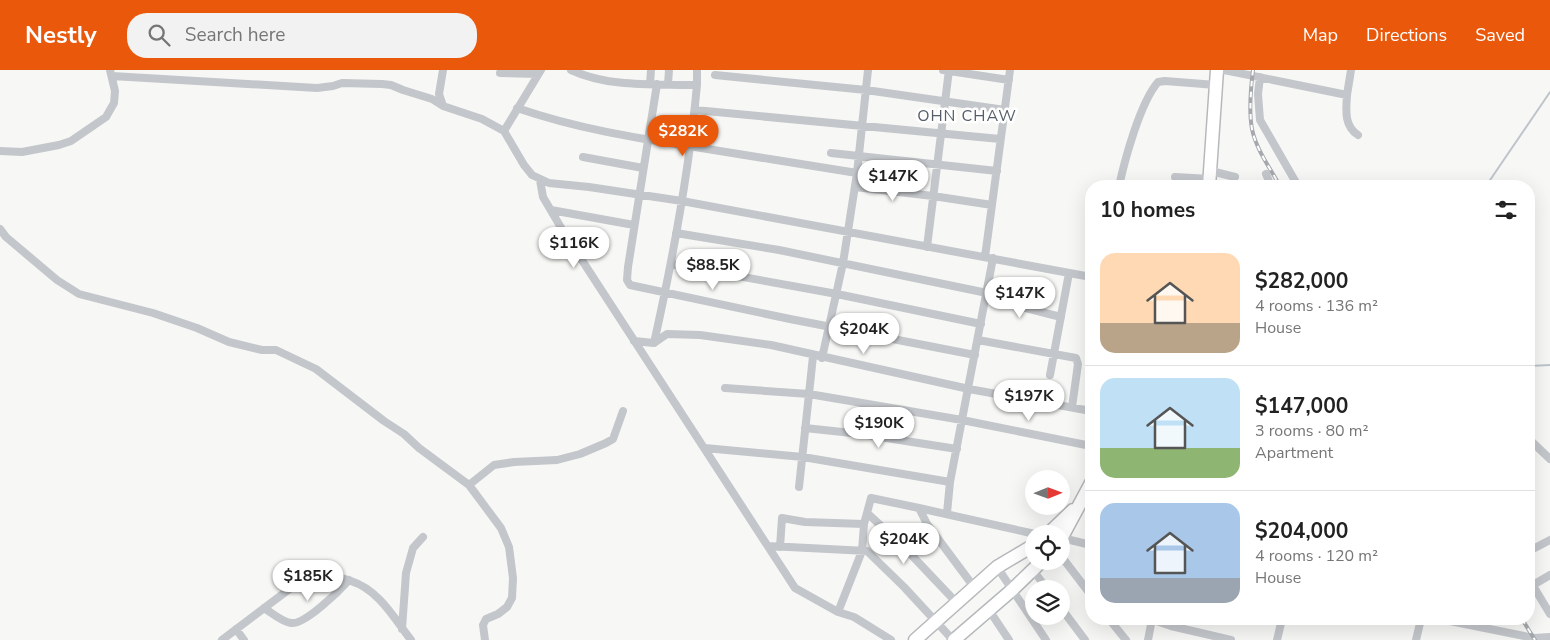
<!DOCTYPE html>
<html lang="en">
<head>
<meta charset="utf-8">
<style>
	body { margin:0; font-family:"Nunito Sans",sans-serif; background:#f2f2f2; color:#222; height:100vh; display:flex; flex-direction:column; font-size:19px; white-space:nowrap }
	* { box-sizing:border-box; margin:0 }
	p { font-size:16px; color:#767676 }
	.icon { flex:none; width:28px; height:28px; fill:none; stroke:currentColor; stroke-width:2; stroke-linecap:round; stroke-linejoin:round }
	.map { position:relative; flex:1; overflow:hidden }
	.drawer { position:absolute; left:1085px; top:110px; width:450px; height:445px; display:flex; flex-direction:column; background:#fff; border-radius:20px; box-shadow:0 5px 20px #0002 }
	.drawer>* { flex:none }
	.needle { width:32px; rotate:89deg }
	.controls { position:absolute; left:1025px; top:400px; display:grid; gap:10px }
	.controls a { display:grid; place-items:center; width:45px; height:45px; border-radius:50%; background:#fff; box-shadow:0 5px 20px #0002; font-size:25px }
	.price { position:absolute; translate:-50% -42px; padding:0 11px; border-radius:18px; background:#fff; color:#222; font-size:16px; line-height:32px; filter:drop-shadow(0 1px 2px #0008) }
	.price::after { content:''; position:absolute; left:50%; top:30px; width:15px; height:11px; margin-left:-8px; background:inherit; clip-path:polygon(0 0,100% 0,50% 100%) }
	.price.active { background:#ea580c; color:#fff }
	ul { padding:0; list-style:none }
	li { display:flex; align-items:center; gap:15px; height:125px; padding:0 15px }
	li+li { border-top:1px solid #e0e0e0 }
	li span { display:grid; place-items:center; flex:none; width:140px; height:100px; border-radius:15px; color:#555 }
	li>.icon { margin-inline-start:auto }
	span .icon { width:60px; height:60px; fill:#fffc; stroke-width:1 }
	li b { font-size:21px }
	h2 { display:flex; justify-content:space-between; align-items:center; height:60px; padding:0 15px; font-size:21px }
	header { display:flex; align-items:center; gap:30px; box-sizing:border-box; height:70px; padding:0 25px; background:#ea580c; color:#fff }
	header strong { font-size:24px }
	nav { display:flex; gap:28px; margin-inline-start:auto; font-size:18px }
	.search { width:350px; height:45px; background:#f2f2f2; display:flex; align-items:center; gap:12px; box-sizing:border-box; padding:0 18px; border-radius:20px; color:#767676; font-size:19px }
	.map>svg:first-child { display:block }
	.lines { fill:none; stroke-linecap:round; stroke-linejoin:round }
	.stream { stroke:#bdc5cb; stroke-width:2 }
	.trunk-casing { stroke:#b6b9bc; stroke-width:15 }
	.minor { stroke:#c3c6ca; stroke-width:8 }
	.trunk { stroke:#fff; stroke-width:12 }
	.rail-casing { stroke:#a5a9ae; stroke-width:4 }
	.rail { stroke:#fff; stroke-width:2; stroke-dasharray:5.5; stroke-linecap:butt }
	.labels { text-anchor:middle; stroke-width:5; stroke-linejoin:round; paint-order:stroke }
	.quarter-label { font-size:16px; letter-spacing:1px; fill:#565f69; stroke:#fff }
</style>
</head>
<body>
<header>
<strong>Nestly</strong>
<div class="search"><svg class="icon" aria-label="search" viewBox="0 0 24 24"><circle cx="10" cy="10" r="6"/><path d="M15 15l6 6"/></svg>Search here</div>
<nav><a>Map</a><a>Directions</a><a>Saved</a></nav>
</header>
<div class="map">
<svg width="1550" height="570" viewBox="0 0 1550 570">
	<rect width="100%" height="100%" fill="#f7f7f5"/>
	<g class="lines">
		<path class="stream" d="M 1486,116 L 1550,22
			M 1529,296 L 1550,295"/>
		<g class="trunk-casing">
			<path id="trunk" d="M 1209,116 L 1217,0
				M 1048,464 L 1073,440
				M 1061,469 L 1091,413
				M 915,570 L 997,497 L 1034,475
				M 954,570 L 1012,520 L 1042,491"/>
		</g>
		<path class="minor" d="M 443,0 L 439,24 L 443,36
			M 571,0 C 608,17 651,14 691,15 L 697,15 L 697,0
			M 943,0 L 1009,10
			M 1224,0 L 1347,25 L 1351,0
			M 500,3 L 538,4
			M 715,5 L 866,20 L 1005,40
			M 112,6 L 317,18 L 333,16 L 342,13 L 382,14 L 391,15 L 403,20 L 432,29 L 443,36 L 482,49 L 504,61 L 524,95 L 532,105 L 549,113 L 589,117 L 682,131 L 1091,207
			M 1260,7 L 1258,24 L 1260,50 L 1298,116
			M 650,14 L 651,0
			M 657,14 L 628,197 L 627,210 L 630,215 L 790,249 L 975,285
			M 668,14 L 669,0
			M 1347,25 C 1346,40 1344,56 1358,65
			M 517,38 C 575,58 635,68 695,77 C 749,86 803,94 857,103
			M 695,40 L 1000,69
			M 504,61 L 541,0
			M 0,81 L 22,82 L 59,75 L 71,71 L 106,47 L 114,33 L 115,21 L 110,0
			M 831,83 L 997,101
			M 583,87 L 643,98
			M 1211,101 L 1235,107
			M 1266,104 L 1271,116
			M 1175,107 L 1210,109
			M 540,110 L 543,127 L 563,161 L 795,518 L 838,542 L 854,547 L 891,570
			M 1119,116 C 1125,89 1140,33 1158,12 L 1165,11 L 1216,15
			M 855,117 L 933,126 L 992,135
			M 551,140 L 634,155
			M 0,159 L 6,167 L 57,210 L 79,224 L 153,243 L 197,258 L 229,272 L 262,280 L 276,280 L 316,299 L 384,351 L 404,364 L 419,378 L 469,415 L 501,458 L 509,477 L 513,508 L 512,528 L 507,537 L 498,544 L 486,549 L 483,555 L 485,570
			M 676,163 L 779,180 L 987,223
			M 927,177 L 949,0
			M 985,187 L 1010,0
			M 671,194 L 837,224 L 981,254
			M 986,228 L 1061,247
			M 978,270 L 1076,288 L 1078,294 L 1072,337
			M 634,271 L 654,273 L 667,264 L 700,265 L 771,275 L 969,319 L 1091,341
			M 654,273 C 673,188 689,102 697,15
			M 813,286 L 809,324 L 962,350 L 1091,376
			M 822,288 L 843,193 L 857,103 L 868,0
			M 1050,305 L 1069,203
			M 725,318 L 809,324 L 799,417
			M 805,358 L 861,364 L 957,379
			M 1529,369 L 1550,389
			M 705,378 L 803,387 L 950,412
			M 469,415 L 494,395 L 514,392 L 557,390 L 580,384 L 606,373 L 613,369 L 623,341
			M 867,443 L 901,474 L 956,532
			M 947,443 L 950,412 L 993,188
			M 1062,468 L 1091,475
			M 769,476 L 867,481 L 904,517 L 953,570
			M 780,477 L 782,448 L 805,452 L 864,454
			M 1529,481 L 1550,470
			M 1061,486 L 1091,525
			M 997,497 L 1046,570
			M 1033,500 L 1047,519
			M 1529,509 L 1550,544
			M 1533,515 L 1550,505
			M 974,517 L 927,454 L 919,438 L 1035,464
			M 264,538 C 272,543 282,552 291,553 C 305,555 340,520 349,510
			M 1061,538 L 1085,570
			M 989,540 L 1009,570
			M 838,542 L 862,481 L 864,454 L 871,428 L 919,438
			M 1109,549 L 1126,570
			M 1150,549 L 1171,556 L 1231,570
			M 1440,549 L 1534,568 L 1550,567
			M 236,559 L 244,570
			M 402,559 L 406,503 L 413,478 L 423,467
			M 222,570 L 312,502 L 318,502 C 329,505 341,507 351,511 C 379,520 394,548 411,570
			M 1148,570 L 1152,549
			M 1277,570 L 1282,549
			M 1416,570 L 1421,549"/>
		<use href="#trunk" class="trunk"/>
		<g class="rail-casing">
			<path id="rail" d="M 1253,0 C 1251,16 1249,43 1252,59 C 1256,79 1270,98 1280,116
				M 1522,549 L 1535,570"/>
		</g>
		<use href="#rail" class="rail"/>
	</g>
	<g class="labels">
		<g class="quarter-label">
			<text x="967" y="51">OHN CHAW</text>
		</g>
	</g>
</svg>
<div class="controls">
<a><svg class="needle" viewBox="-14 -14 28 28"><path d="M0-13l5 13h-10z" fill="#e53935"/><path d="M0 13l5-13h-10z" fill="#767676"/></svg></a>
<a><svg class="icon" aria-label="locate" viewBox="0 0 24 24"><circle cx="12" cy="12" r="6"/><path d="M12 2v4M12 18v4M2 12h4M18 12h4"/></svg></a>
<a><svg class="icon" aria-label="layers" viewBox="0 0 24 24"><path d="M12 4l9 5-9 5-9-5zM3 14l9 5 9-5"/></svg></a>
</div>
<b class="price active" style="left:683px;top:87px">$282K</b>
<b class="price" style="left:893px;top:132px">$147K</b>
<b class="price" style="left:574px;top:199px">$116K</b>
<b class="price" style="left:713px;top:221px">$88.5K</b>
<b class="price" style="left:1020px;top:249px">$147K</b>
<b class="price" style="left:864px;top:285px">$204K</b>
<b class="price" style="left:1029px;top:352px">$197K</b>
<b class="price" style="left:879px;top:379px">$190K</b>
<b class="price" style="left:904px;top:495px">$204K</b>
<b class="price" style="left:308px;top:532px">$185K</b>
<section class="drawer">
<h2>10 homes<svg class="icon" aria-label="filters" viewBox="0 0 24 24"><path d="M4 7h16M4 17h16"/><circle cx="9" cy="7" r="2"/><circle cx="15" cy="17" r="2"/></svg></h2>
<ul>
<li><span style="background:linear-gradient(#ffd9b3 70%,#b9a48a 0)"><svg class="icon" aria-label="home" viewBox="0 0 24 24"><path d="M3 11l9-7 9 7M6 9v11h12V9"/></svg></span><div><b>$282,000</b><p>4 rooms · 136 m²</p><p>House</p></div></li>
<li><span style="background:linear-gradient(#bfe0f5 70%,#8fb573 0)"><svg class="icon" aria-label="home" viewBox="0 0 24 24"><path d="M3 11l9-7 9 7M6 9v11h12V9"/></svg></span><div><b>$147,000</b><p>3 rooms · 80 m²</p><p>Apartment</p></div></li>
<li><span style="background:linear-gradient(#a9c7e8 75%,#9aa5b1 0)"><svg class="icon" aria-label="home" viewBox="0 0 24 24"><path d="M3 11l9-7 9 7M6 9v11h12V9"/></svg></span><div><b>$204,000</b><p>4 rooms · 120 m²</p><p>House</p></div></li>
</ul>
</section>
</div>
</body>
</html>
